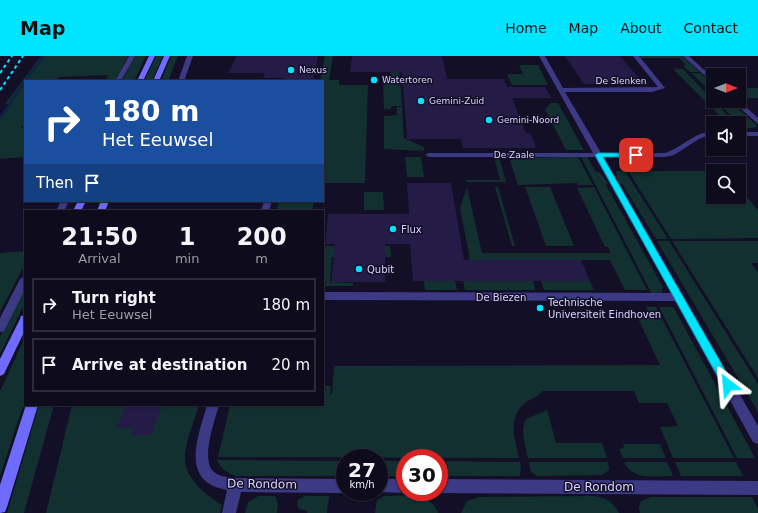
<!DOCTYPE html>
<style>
body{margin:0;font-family:"DejaVu Sans",sans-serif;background:#1c1929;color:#f1f3f6;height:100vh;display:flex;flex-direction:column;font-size:15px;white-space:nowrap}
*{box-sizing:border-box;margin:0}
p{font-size:13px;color:#9b9ba3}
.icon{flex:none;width:22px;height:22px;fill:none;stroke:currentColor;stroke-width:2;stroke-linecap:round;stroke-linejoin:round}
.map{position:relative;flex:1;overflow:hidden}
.drawer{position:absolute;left:24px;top:154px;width:300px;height:196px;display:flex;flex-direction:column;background:#0e0b1c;border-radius:0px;box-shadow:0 1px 3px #0004,0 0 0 1px #2e2b3b}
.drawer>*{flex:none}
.top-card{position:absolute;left:24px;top:24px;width:300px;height:122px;border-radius:0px;box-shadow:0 1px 3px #0004,0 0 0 1px #2e2b3b;background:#1a4fa0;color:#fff;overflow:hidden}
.needle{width:26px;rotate:90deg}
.buttons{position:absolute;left:706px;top:12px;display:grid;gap:8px}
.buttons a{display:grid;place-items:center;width:40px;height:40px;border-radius:0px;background:#0e0b1c;box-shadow:0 1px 3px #0004,0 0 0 1px #2e2b3b;font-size:20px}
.speed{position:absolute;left:336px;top:393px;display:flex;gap:8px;font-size:20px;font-weight:700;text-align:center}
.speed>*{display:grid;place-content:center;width:52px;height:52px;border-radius:50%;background:#0e0b1c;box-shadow:0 1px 3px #0004,0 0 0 1px #2e2b3b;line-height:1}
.speed small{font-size:10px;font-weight:400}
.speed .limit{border:6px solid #d22;background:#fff;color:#111}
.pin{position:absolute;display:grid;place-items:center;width:34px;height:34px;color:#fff;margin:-17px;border-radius:8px;box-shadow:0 2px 6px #0006}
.me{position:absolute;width:44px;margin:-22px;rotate:331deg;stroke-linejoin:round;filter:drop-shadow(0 0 3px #0008)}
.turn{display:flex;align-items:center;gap:14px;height:84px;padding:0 12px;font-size:18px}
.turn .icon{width:52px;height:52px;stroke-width:2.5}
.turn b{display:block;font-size:28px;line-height:34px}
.then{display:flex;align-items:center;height:38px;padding:0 12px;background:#0003;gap:8px;font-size:15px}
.eta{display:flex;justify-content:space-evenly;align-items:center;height:68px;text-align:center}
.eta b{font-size:24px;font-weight:800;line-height:28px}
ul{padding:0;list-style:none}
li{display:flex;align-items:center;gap:12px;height:54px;margin:0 8px 6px;padding:0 4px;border:2px solid #2e2b3b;border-radius:0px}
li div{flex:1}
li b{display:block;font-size:15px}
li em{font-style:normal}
header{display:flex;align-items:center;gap:24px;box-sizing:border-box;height:56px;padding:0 20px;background:#00e5ff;color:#111}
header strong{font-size:19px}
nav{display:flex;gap:22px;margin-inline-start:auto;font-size:14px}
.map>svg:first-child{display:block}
.green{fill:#12302f}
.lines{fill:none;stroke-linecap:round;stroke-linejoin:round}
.stream{stroke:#0c2248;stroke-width:2.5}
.building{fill:#241b47}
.minor{fill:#3d3a85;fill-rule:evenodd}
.secondary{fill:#6f6bff;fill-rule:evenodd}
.rail{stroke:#00e5ff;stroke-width:2;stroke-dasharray:3.5 3;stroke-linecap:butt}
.route{fill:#00e5ff;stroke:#0095a6}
.poi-dot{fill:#00e5ff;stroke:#130f26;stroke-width:1.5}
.labels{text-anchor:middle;stroke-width:3;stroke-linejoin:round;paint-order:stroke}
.far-poi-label{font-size:9px;fill:#d9d4ff;stroke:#130f26;text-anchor:start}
.far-street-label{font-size:9px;fill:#d9d4ff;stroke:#130f26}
.poi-label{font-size:10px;fill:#d9d4ff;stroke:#130f26;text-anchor:start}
.street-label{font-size:10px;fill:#d9d4ff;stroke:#130f26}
.near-street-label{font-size:12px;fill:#d9d4ff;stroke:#130f26}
</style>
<header>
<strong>Map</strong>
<nav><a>Home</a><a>Map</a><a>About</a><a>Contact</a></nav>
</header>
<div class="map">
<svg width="758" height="457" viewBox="0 0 758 457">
<rect width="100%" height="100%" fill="#130f26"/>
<path class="green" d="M41,0H128L115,25H105L108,19L59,21L56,25H25V66L21,72H25V101L0,103V64L11,48H5Z
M135,0H146L134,25H122Z
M156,0H163L152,25H144Z
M171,0H178L168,25H161Z
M325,0H333L329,24H339V29H368L365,127H323V25H320L322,16H324L322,15Z
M398,0L402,50H391V53H384L383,23H391V13Z
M640,0H682L700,16H690L683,10L686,9L679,2H641Z
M519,9H538L548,29H512L507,18H523Z
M674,12L683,13L735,67H727L674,14H676Z
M691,17H700L713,29V38Z
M739,32H758V42H744L739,37Z
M716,45H730L756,69L757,71L745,73Z
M551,47H558L584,94H566L546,55V52Z
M397,51H402L404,82L424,91V95L384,93V60L397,59Z
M405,101H421L424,121H407Z
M494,101H499L506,126H466V124H500Z
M578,101L593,129H578L577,127L518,129L510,105L512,103L516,102Z
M581,101H587L596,116H599L608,127L606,129L663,231L661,237L652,238Z
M616,115H625L668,183H656L623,129L619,127Z
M628,115H720H713V141H739V132L758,154V182L671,183Z
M467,131L482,197H611L608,191H605L577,132L594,131L647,234H625L610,204H470L460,152Z
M495,131H498L515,190H512Z
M525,131H550L574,190H546Z
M364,136H383L384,154H364Z
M279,145H314L312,155H277Z
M657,185H669L758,328V356Z
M672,185H758V207H751L758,216V322Z
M323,190H390L391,201H332L330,226L353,227V230H323Z
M25,195V208L0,256V197Z
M424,225H455L457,234H425Z
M463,225H533L535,234H465Z
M541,225H590L594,234H544Z
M25,231V247L0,298V280Z
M646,251H656L734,402H673L660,371L678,370L667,347H639L634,335H542C539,341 530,343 525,347C507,362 515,383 519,402L218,401L230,349H323V330H331L330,338H332L334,310L660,309L636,258H649Z
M659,251H672L674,252L755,402H737Z
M25,281V344L0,420V335Z
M39,349H54L24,457H7Z
M72,349H199C195,363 185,387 185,401C184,422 206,439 222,449L220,457H46Z
M547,354L556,387H602L607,402H528C525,389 520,375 526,363Z
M623,388H660L666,402H623L619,393L624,392Z
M217,404L345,405V420H236C227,417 221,413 217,404Z
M379,405H405V420H379Z
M439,405L520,406L521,413L520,420H439Z
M529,406H608L609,414L602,419L537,420L531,416Z
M624,406H667L673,420C656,420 633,425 624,406Z
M675,406H736L743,420H681Z
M258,440H273L276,441L278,448L277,457H245L248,446Z
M329,440L327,457H307V455L299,453L297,449L298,444L305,440Z
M384,440C403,440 430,435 438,457H375L377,444Z
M595,440C607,442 614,447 619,457H461L467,445L479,441Z
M651,441H752L758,453V457H640L639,451L641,445Z"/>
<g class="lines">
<path class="stream" d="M25,25L43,1
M0,62L25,25"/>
</g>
<path class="building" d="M237,0H318L313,25H283L284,22H263L265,17H228Z
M352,0H442L447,23H504L507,31H545L551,42H512L526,77H530L536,92H463L461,83H407L402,16H350Z
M565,0H620L644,28H584Z
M407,127H451L464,204H581L590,225H413L410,188H385V226H331L335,188H325L328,158H409Z
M126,349H162L151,379H130L133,371L116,373Z"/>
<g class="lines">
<path class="minor" d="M129,0H135L121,25H115Z
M187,0H193L184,25H178Z
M539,0H545L563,32L658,31L633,0H639L665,32L652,36H565L601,97H665C681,92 691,79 708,76L712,78L699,83L674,99L665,101H603L758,370V388L753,386L675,245L323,244V236L671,237L595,101H429L425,99L429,97H593Z
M683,0H689L713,22V27Z
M732,45H739L758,62V68Z
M739,76H758V80H739Z
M61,145H69L64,155H56Z
M264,145H272L269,155H261Z
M25,220V233L4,275L0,276V262L20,223Z
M207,349H219C215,364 200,404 214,416C220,421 228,421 235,422L345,423V436H347L345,437L241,436L236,457H222L227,434C179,426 198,381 207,349Z
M379,423H405V436H407L405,437L377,436H379Z
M439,423L758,425V439L439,437L437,436H439Z"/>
<path class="secondary" d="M149,0H155L143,25H137Z
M164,0H170L159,25H153Z
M78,145H86L81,155H73Z
M101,145H109L105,155H97Z
M25,259V274L4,318L0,320V303L20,263L21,260Z
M26,349H38L7,451L5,456L0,457V429Z"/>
<path class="rail" d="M0,17L12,0
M0,34L23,0"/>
</g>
<path class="route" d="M598,97H636L640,99L636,101H603L732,326L733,329L732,332L728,333L724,332L595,99Z"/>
<g class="poi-dot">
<circle cx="291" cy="14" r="4"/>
<circle cx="374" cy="24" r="4"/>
<circle cx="421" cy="45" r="4"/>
<circle cx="489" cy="64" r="4"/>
<circle cx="393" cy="173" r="4"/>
<circle cx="359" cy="213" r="4"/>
<circle cx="540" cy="252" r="4"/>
</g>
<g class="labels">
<g class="far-poi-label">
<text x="299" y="17">Nexus</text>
<text x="382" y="27">Watertoren</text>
<text x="429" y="48">Gemini-Zuid</text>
<text x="497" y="67">Gemini-Noord</text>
</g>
<g class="far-street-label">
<text x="621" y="28">De Slenken</text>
<text x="514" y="102">De Zaale</text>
</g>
<g class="poi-label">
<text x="401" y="177">Flux</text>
<text x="367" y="217">Qubit</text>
<text x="548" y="250">Technische<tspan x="548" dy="12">Universiteit Eindhoven</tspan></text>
</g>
<g class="street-label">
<text x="501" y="245">De Biezen</text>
</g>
<g class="near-street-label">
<text transform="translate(262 428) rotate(1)" y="4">De Rondom</text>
<text x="599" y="435">De Rondom</text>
</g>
</g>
</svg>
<div class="buttons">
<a><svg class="needle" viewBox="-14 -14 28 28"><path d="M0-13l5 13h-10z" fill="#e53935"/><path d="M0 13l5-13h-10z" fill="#9b9ba3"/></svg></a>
<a><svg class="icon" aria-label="sound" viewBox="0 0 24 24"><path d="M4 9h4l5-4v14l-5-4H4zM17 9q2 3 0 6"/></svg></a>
<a><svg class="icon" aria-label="search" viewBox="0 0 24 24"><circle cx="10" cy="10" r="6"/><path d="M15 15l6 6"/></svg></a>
</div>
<div class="speed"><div>27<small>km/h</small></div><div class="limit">30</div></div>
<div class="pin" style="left:636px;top:99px;background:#d93025"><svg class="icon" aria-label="arrive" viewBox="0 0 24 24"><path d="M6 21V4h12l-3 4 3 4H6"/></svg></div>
<svg class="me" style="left:728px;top:329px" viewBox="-20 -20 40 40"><path d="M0-17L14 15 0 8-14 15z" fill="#00e5ff" stroke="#fff" stroke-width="4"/></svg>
<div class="top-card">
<div class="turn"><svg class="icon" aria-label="right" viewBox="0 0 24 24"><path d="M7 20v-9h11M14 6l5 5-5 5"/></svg><div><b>180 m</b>Het Eeuwsel</div></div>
<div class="then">Then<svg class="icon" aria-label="arrive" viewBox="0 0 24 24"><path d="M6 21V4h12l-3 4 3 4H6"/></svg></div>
</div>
<section class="drawer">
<div class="eta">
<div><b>21:50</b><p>Arrival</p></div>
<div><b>1</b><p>min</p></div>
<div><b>200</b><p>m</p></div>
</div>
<ul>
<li><svg class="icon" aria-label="right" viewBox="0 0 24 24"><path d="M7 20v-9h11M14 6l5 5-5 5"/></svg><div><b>Turn right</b><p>Het Eeuwsel</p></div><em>180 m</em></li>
<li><svg class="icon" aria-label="arrive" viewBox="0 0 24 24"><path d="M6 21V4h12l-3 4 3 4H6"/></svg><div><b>Arrive at destination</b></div><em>20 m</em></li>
</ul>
</section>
</div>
